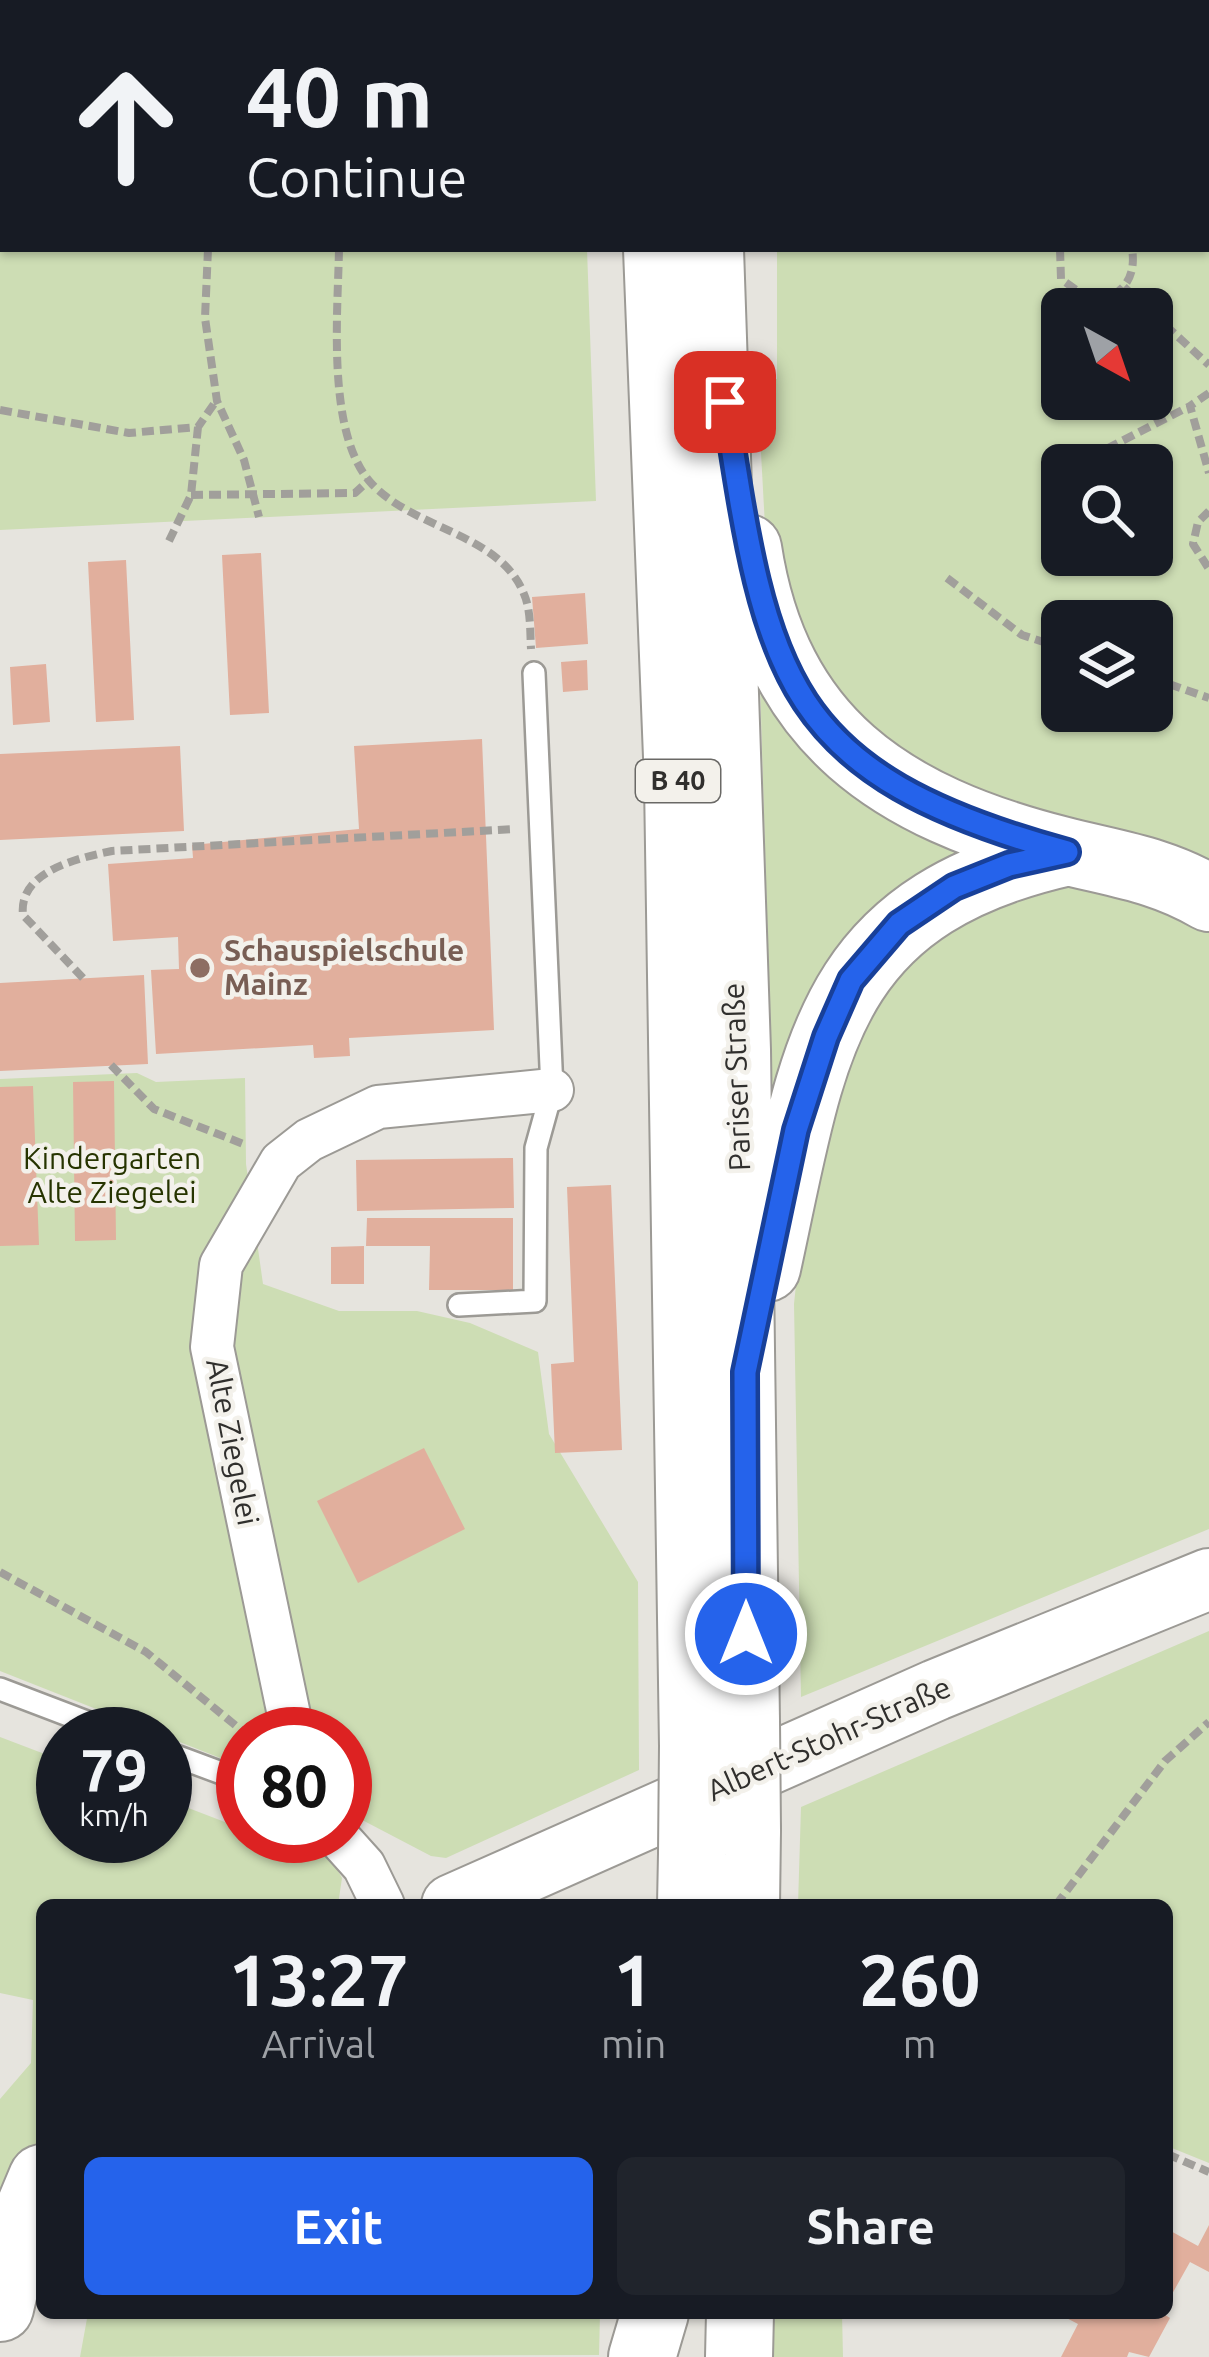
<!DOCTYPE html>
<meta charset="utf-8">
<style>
body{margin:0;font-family:Ubuntu,sans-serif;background:#20242c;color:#f1f3f6;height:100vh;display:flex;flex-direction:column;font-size:45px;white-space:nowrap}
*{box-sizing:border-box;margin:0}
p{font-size:39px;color:#9ea1a6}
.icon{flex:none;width:66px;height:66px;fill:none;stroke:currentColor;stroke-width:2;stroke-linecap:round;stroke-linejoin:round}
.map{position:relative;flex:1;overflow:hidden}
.panel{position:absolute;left:36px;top:1899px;width:1137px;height:420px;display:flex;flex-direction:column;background:#171b24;border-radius:18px;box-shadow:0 3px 9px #0004}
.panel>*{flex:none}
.hud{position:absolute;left:0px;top:0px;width:1209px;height:252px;box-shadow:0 3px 9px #0004;background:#171b24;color:#f1f3f6;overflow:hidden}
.needle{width:78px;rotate:140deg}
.buttons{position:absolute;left:1041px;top:288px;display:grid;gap:24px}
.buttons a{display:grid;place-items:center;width:132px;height:132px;border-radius:18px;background:#171b24;box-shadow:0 3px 9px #0004;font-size:60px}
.speed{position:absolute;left:36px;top:1707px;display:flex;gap:24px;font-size:60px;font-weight:700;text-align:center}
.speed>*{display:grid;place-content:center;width:156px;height:156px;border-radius:50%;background:#171b24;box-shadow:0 3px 9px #0004;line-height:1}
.speed small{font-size:30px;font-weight:400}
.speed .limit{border:18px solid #d22;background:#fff;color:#111}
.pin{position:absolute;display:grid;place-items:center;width:102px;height:102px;color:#fff;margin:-51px;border-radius:24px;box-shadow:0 6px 18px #0006}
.me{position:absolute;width:132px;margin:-66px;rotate:0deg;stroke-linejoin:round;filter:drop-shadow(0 0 9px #0008)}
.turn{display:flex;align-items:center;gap:42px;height:252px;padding:0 48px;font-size:54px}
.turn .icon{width:156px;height:156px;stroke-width:2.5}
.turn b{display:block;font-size:84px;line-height:102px}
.eta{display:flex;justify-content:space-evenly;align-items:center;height:204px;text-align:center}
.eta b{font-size:72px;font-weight:700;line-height:84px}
.action{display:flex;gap:24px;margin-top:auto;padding:24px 48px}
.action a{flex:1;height:138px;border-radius:18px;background:#2563eb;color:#fff;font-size:48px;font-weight:700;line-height:138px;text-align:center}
.action a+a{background:#20242c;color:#f1f3f6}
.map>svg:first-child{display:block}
.green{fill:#cdddb4;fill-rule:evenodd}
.building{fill:#e1af9d}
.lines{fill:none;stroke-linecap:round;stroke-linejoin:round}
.lane-casing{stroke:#9c9a95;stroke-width:26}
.street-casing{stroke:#9c9a95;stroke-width:46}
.secondary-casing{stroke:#9c9a95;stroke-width:64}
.highway-casing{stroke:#9c9a95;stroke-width:70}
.path{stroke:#a19f9b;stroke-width:8;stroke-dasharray:12 6;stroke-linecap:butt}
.lane{stroke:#fff;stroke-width:21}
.street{stroke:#fff;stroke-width:42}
.secondary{stroke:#fff;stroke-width:60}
.highway{stroke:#fff;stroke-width:66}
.highway-bridge-casing{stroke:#9c9a95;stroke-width:70;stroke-linecap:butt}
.highway-bridge{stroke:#fff;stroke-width:66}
.route-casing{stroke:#184099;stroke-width:30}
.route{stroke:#2563eb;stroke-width:21}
.education-dot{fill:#8d6e63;stroke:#f3f1eb;stroke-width:4.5}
.labels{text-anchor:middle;stroke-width:9;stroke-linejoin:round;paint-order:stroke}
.shield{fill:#f3f1eb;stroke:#6a6966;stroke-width:3}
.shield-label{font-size:27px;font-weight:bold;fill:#302f2d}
.education-label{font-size:30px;font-weight:bold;fill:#785e54;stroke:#f3f1eb;text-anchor:start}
.street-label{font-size:30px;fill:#302f2d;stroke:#f3f1eb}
.park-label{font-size:30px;fill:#263400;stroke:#f3f1eb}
</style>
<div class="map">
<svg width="1209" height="2357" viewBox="0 0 1209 2357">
<rect width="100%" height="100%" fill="#e6e4de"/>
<path class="green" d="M0,0H577L3,3V249H587L596,501L0,530Z
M1206,18L1209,19V870L966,800L819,690L765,526L757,380L777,379V249H1206ZM1062,309H1152V399H1062ZM1062,465H1152V555H1062ZM1062,621H1152V711H1062Z
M759,649L982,842L773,1117Z
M1083,875L1209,926V1529L801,1697L794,1304L808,1171L835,1052L906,942Z
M137,1073L156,1082L245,1078L246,1164L263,1284L339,1311H417L470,1323L538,1352L549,1434L638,1582L639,1770L446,1858L431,1856L345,1811V1734H243V1767L0,1671V1079Z
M1209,1631V2163L1167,2146V1905H798L801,1807Z
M0,1737L63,1761V1836H165V1799L243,1829V1836H262L304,1851L323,1844L342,1878L338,1905H42V2141L0,2225V2099L31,2063L33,2000L0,1993Z
M88,2313H600L599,2355L80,2357Z
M770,2313H842L843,2357H768Z"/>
<path class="building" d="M261,553L269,713L230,715L222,555Z
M126,560L134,720L96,722L88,562Z
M585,593L588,644L536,648L532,597Z
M587,660L588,690L563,692L561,662Z
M46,664L50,722L13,725L10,667Z
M482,739L494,1030L349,1038L350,1056L314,1058L313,1045L156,1054L151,970L179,969L178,937L113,941L108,864L193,858L192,845L359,829L354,746Z
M180,746L184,831L0,840V754Z
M144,975L148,1064L0,1071V983Z
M114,1081L116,1240L75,1241L73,1082Z
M33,1086L39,1245L0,1246V1087Z
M513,1158L514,1208L357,1211L356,1160Z
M611,1185L622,1450L555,1453L551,1364L574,1362L567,1187Z
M367,1218H513V1290H429L430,1246H366Z
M364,1246V1284H331V1247Z
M424,1448L465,1529L358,1583L317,1501Z
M1209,2225V2272L1190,2262L1167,2303V2229L1198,2246Z
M1057,2313H1162L1170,2318L1149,2357L1129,2352L1127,2357H1061L1078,2324Z"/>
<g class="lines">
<defs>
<path id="lane" d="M459,1305L535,1301L536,1148L552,1090L534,673
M0,1689L118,1734
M165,1752L243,1781"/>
<path id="street" d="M293,1734L212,1347L221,1265L281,1162L309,1140L378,1107L552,1090
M337,1836L364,1866L383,1905"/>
<path id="secondary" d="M452,1905L936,1690L1209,1579"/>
<path id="highway" d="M647,0V3
M699,0V3
M657,249L678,782L693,1746
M710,249L737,1050L746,1722
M748,548C776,732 892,807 1061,850C1115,864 1160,869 1209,898
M767,1268C814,1054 822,907 1068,852
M691,1905L692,1854
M746,1905L747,1830
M0,2308L16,2240L42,2178
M642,2357L655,2313
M739,2357L740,2313"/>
</defs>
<use href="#lane" class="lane-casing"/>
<use href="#street" class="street-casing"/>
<use href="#secondary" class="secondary-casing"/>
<use href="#highway" class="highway-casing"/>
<path class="path" d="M212,0V3
M332,0V3
M1082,0V3
M177,3L182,0
M0,139L3,137
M208,249L205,318L217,401L244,460L259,517
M339,249C338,312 326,433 371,483C414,530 500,533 524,594C531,610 530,632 531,649
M1060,249L1061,279L1090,300C1121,299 1137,279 1132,249
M1124,287L1148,309
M1152,313L1209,365
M1209,393L1190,406L1209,473
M0,410L129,433L198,427L216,401
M1075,465L1190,406
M191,495L355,493L368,481
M1209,511L1198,522L1193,544L1209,569
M169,541L191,495L198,427
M1053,566L1062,499
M947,578L1022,635L1062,648
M1152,678L1209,698
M83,978L23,915C18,871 79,858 112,851L515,829
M111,1065L154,1109L246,1145
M0,1572L146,1652L246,1734
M1056,1905L1165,1761L1209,1722
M1167,2154L1209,2172"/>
<use href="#lane" class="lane"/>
<use href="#street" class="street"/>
<use href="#secondary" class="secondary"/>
<use href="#highway" class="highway"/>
<defs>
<path id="highway-bridge" d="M746,1722L747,1830
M692,1854L693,1746"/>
</defs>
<use href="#highway-bridge" class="highway-bridge-casing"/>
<use href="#highway-bridge" class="highway-bridge"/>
</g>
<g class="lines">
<defs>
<path id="route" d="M725,402C767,674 779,773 1067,852L1009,865L954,887L899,924L851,980L826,1037L796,1130L745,1372L746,1634"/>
</defs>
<use href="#route" class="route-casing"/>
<use href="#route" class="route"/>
</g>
<circle class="education-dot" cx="200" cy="968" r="12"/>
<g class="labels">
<rect class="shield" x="636" y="760" width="84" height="42" rx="9"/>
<g class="shield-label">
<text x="678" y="790">B 40</text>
</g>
<g class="education-label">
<text x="224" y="961">Schauspielschule<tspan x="224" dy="34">Mainz</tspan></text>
</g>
<g class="street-label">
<text transform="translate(737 1077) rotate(-92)" y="10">Pariser Straße</text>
<text transform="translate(232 1442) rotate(79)" y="10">Alte Ziegelei</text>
<text transform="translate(829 1739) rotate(-24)" y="10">Albert-Stohr-Straße</text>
</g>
<g class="park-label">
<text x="112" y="1169">Kindergarten<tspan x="112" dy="34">Alte Ziegelei</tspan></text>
</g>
</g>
</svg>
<div class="buttons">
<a><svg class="needle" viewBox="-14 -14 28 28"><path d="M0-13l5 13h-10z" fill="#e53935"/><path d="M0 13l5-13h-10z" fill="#9ea1a6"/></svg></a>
<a><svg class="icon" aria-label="search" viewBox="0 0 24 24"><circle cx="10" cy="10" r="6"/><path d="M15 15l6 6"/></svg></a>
<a><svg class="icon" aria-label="layers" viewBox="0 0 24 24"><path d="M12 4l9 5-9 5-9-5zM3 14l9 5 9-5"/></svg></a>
</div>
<div class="speed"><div>79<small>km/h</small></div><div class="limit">80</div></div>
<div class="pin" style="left:725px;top:402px;background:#d93025"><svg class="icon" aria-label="arrive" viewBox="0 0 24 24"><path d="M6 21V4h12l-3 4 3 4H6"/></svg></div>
<svg class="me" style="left:746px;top:1634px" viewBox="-20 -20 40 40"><circle r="17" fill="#2563eb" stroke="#fff" stroke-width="3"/><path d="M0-11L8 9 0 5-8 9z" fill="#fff"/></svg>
<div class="hud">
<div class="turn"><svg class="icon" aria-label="ahead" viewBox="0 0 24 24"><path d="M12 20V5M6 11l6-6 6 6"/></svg><div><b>40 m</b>Continue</div></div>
</div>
<section class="panel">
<div class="eta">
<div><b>13:27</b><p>Arrival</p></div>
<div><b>1</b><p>min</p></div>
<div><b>260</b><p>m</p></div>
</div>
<div class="action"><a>Exit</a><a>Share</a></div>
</section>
</div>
